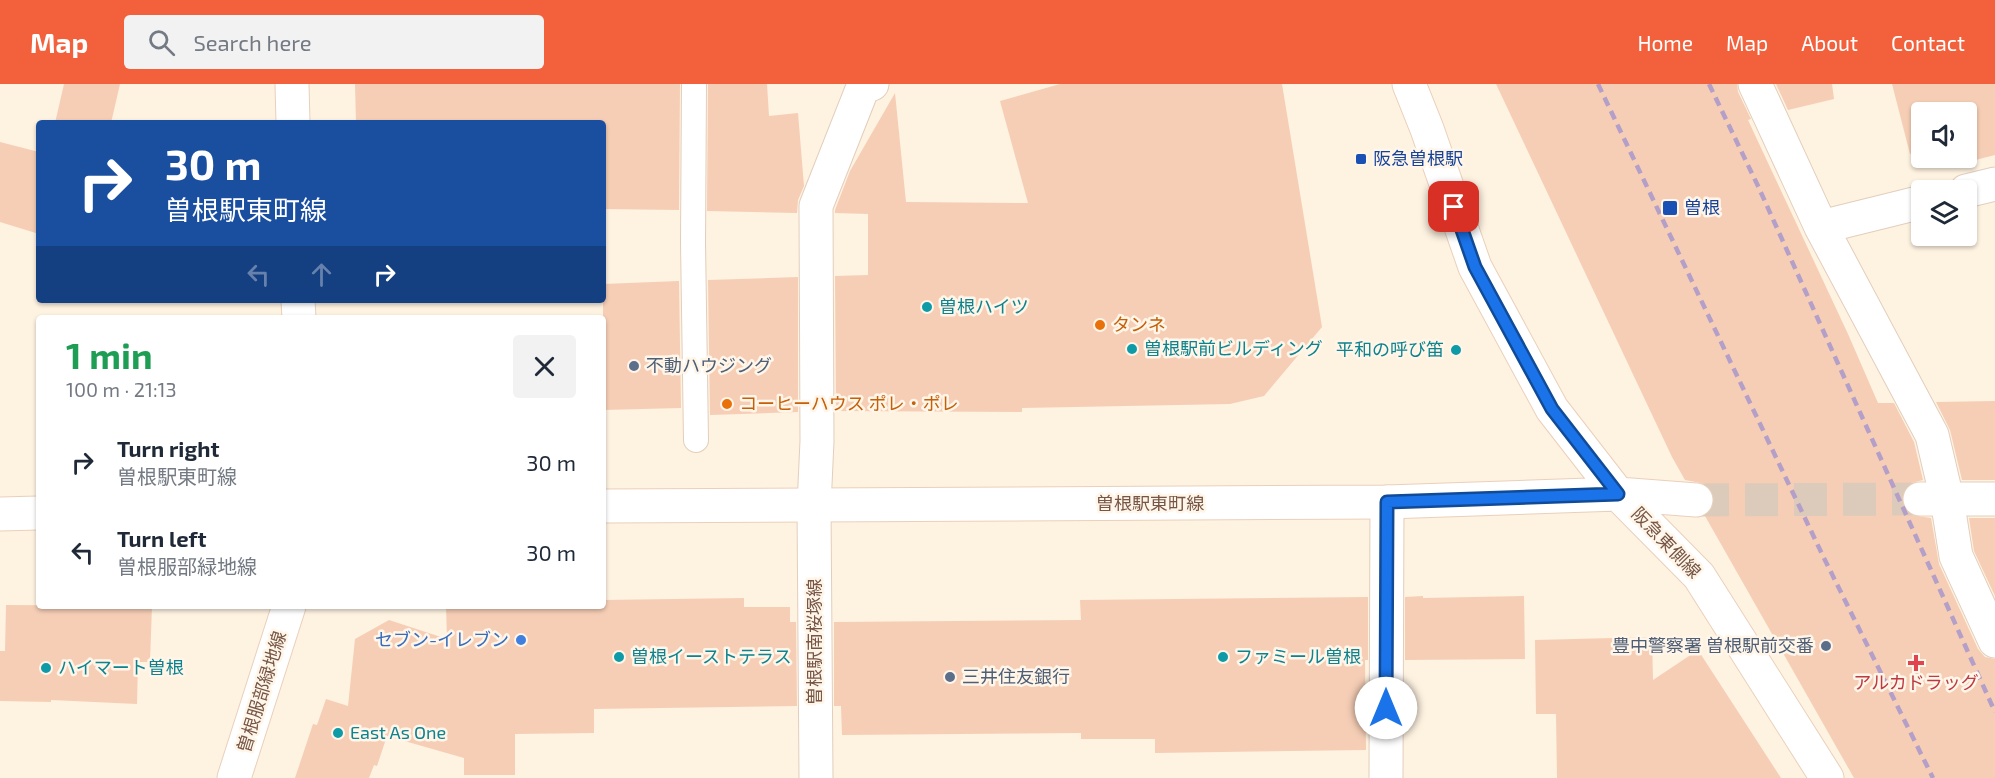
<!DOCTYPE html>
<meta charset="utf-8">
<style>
body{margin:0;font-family:"Exo 2","Noto Sans JP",sans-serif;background:#f2f2f3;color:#1f2937;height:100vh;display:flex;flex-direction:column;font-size:22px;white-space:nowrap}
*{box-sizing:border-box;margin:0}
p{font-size:20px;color:#747a83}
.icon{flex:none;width:33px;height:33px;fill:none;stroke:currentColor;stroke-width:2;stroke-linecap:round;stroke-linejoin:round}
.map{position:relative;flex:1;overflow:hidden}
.panel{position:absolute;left:36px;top:231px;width:570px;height:294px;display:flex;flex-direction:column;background:#fff;border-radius:6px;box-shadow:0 2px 4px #0004}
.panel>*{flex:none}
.hud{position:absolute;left:36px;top:36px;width:570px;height:183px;border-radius:6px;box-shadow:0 2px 4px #0004;background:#1a4fa0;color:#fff;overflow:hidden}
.fabs{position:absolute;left:1911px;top:18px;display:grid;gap:12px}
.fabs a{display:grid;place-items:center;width:66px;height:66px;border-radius:6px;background:#fff;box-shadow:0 2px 4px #0004;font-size:30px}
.pin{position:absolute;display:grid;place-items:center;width:51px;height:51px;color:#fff;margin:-26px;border-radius:12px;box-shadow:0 3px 9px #0006}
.me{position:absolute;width:66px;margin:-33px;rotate:0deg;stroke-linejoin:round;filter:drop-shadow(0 0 4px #0008)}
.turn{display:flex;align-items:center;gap:21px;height:126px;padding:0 30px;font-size:27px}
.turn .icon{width:78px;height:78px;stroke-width:2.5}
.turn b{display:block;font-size:42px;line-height:51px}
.lanes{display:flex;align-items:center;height:57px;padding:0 30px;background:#0003;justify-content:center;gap:30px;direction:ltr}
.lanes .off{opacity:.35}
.round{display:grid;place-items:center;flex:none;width:63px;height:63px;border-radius:6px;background:#f2f2f3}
.overview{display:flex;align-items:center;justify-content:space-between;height:102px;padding:0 30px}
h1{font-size:36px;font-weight:700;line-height:45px;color:#1e9e55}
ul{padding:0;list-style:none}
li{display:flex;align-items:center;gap:18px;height:90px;padding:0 30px}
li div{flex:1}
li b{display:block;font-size:22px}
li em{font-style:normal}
header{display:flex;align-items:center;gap:36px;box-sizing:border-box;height:84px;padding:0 30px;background:#f2613c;color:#fff}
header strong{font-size:28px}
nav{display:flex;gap:33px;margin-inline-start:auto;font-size:21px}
.search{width:420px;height:54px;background:#f2f2f3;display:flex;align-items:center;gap:15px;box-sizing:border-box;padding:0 21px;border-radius:6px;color:#747a83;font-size:22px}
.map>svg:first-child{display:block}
.building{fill:#f6ceb6}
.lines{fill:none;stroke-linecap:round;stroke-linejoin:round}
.secondary-tunnel{stroke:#dccbba;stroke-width:33;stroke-dasharray:33 16;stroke-linecap:butt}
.lane-casing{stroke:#e3cebc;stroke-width:26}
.street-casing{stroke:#e3cebc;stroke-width:35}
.secondary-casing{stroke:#ead0bb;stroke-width:35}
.lane{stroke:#fff;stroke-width:24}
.street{stroke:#fff;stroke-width:33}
.secondary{stroke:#fff;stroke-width:33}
.rail{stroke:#b49fc8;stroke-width:4.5;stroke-dasharray:9 6;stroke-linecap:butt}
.route-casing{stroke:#114b97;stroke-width:15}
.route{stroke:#1a73e8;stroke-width:10}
.transit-dot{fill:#1a4fb4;stroke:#fff6e9;stroke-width:2}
.culture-dot{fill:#0f9aa8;stroke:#fff6e9;stroke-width:2}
.food-dot{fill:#e8710a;stroke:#fff6e9;stroke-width:2}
.service-dot{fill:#5c6f8a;stroke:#fff6e9;stroke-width:2}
.shop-dot{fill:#3f7fe0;stroke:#fff6e9;stroke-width:2}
.health-dot{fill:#e0444e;stroke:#fff6e9;stroke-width:2}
.labels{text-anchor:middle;stroke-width:5;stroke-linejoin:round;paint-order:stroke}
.transit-label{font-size:18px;fill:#164399;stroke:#fff6e9;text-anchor:start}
.culture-label{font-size:18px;fill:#0d838f;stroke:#fff6e9;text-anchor:start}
.food-label{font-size:18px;fill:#c56008;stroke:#fff6e9;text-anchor:start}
.service-label{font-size:18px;fill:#4e5e75;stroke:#fff6e9;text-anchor:start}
.street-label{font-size:18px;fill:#775646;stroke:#fff6e9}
.shop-label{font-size:18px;fill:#366cbe;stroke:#fff6e9;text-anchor:end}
.health-label{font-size:18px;fill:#be3a42;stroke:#fff6e9}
</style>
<header>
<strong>Map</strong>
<div class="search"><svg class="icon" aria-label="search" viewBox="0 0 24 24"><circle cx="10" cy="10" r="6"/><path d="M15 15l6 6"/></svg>Search here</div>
<nav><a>Home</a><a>Map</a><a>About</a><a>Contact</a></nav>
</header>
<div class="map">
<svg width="1995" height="694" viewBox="0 0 1995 694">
<rect width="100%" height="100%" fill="#fef2e1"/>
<path class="building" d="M64,0H120L111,39H55Z
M355,0H680L679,126L603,125V39H356Z
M708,0H767L769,32L798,29L804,102L798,116L797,129L707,127Z
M1060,0H1282L1322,243L1264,312L1230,320L1022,324V328L836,327L835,192L868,191V130L835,129V126L850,87L895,9L906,118L1028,119L1000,17Z
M1496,0H1737L1738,8L1751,35L1748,36L1848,250L1878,319H1894L1914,358L1923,396L1911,399L1904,405L1901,414L1904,424L1911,431L1931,434L1939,480L1978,565L1985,573L1995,575V694H1854L1705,432L1712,426L1715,418L1713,407L1706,400L1685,396L1672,373Z
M1776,0H1832L1834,15L1788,26Z
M1892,0H1995V71L1944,84L1941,74H1966V28H1922V67L1910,70Z
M0,58L39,68V150L0,138Z
M798,193V328L710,331L708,196Z
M679,197L681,324L603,326V200Z
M1995,317V396H1962L1950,346L1936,318Z
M1969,434H1995V512L1974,467Z
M1423,512V514L1524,512L1525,575L1405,576V513Z
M1368,513V576H1365L1366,666L1155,669V655H1081V649L842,651L841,622H834V538L1081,536L1080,516Z
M744,514V523H790V538H796L797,622L594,625V649L515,650V691H464V674L387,652L377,682L374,681L369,694H295L313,640L317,641L326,615L348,622L355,555L389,536L447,555L446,522H603V516Z
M6,521L152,522L150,578H138L137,620L51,616V618L0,617V567H5Z
M1652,553L1653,596L1698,566L1781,694H1557L1556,630H1536L1535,556Z"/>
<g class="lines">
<path class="secondary-tunnel" d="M1696,416L1920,415"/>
<defs>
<path id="lane" d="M694,0L693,158L696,356"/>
<path id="street" d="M1755,0L1821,143L1932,351L1947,415L1956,472L1995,557
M1966,107L1995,100
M1821,143L1922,118
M1947,415H1995
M816,694L814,422L817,357L816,122L863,3L872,0
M1386,694L1387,418"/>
<path id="secondary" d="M292,0L293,39
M1409,0L1427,45L1475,183L1552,325L1618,410L1699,492L1827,694
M298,216L299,234
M1920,415H1947
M603,422L1387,418L1618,410L1696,416
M0,430L39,429
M234,694L289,522"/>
</defs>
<use href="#lane" class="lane-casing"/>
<use href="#street" class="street-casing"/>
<use href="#secondary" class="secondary-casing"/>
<use href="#lane" class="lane"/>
<use href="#street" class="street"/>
<use href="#secondary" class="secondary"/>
<path class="rail" d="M1598,0L1823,472L1933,694
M1709,0L1758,102L1995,628"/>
</g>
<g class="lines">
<defs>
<path id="route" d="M1386,624L1387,418L1618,410L1552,325L1475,183L1454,123"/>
</defs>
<use href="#route" class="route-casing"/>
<use href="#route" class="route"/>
</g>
<g class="transit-dot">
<rect x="1355" y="69" width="12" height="12" rx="3"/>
<rect x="1662" y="116" width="16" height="16" rx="3"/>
</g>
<g class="culture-dot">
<circle cx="927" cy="223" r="6"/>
<circle cx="1132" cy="265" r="6"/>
<circle cx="1456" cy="266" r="6"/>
<circle cx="619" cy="573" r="6"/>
<circle cx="1223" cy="573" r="6"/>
<circle cx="46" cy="584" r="6"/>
<circle cx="338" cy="649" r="6"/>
</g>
<g class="food-dot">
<circle cx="1100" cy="241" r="6"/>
<circle cx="727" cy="320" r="6"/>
</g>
<g class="service-dot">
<circle cx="634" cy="282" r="6"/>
<circle cx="1826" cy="562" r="6"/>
<circle cx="950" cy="593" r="6"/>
</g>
<circle class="shop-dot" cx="521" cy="556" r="6"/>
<path class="health-dot" d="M1913 570h6v6h6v6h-6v6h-6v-6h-6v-6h6z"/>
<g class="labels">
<g class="transit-label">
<text x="1373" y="81">阪急曽根駅</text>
<text x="1684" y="130">曽根</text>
</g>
<g class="culture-label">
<text x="939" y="229">曽根ハイツ</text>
<text x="1144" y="271">曽根駅前ビルディング</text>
<text x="1444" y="272" text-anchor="end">平和の呼び笛</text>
<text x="631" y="579">曽根イーストテラス</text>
<text x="1235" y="579">ファミール曽根</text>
<text x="58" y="590">ハイマート曽根</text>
<text x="350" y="655">East As One</text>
</g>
<g class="food-label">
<text x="1112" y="247">タンネ</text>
<text x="739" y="326">コーヒーハウス ポレ・ポレ</text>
</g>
<g class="service-label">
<text x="646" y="288">不動ハウジング</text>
<text x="1814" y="568" text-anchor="end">豊中警察署 曽根駅前交番</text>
<text x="962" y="599">三井住友銀行</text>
</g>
<g class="street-label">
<text x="1150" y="426">曽根駅東町線</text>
<text transform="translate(1666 459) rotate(46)" y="6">阪急東側線</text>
<text transform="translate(815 558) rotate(-90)" y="6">曽根駅南桜塚線</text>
<text transform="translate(262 608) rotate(-73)" y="6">曽根服部緑地線</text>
</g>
<g class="shop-label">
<text x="509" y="562">セブン-イレブン</text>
</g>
<g class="health-label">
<text x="1916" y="605">アルカドラッグ</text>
</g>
</g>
</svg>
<div class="fabs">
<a><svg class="icon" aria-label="sound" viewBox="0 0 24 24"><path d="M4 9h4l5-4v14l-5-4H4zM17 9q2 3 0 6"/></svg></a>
<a><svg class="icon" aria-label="layers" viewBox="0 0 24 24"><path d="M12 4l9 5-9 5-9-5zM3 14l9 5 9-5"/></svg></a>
</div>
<div class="pin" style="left:1454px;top:123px;background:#d93025"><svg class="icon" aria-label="arrive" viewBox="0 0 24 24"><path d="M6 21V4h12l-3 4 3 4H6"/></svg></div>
<svg class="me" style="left:1386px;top:624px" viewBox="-20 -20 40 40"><circle r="19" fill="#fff"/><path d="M0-13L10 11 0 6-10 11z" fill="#1a73e8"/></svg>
<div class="hud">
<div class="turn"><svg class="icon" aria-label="right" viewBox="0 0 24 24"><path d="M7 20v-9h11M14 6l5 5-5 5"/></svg><div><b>30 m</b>曽根駅東町線</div></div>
<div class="lanes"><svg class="icon off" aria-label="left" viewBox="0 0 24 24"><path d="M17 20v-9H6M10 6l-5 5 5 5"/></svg><svg class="icon off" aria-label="ahead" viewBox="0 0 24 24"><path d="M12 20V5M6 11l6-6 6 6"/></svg><svg class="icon" aria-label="right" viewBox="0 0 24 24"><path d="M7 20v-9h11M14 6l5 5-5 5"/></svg></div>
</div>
<section class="panel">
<div class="overview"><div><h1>1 min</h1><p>100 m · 21:13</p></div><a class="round"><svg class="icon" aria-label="close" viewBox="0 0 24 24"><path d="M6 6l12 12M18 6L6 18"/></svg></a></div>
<ul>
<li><svg class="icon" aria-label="right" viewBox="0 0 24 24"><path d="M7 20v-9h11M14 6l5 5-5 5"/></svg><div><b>Turn right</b><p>曽根駅東町線</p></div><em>30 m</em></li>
<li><svg class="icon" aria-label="left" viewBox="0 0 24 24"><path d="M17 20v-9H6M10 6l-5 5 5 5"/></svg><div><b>Turn left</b><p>曽根服部緑地線</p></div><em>30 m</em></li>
</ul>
</section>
</div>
